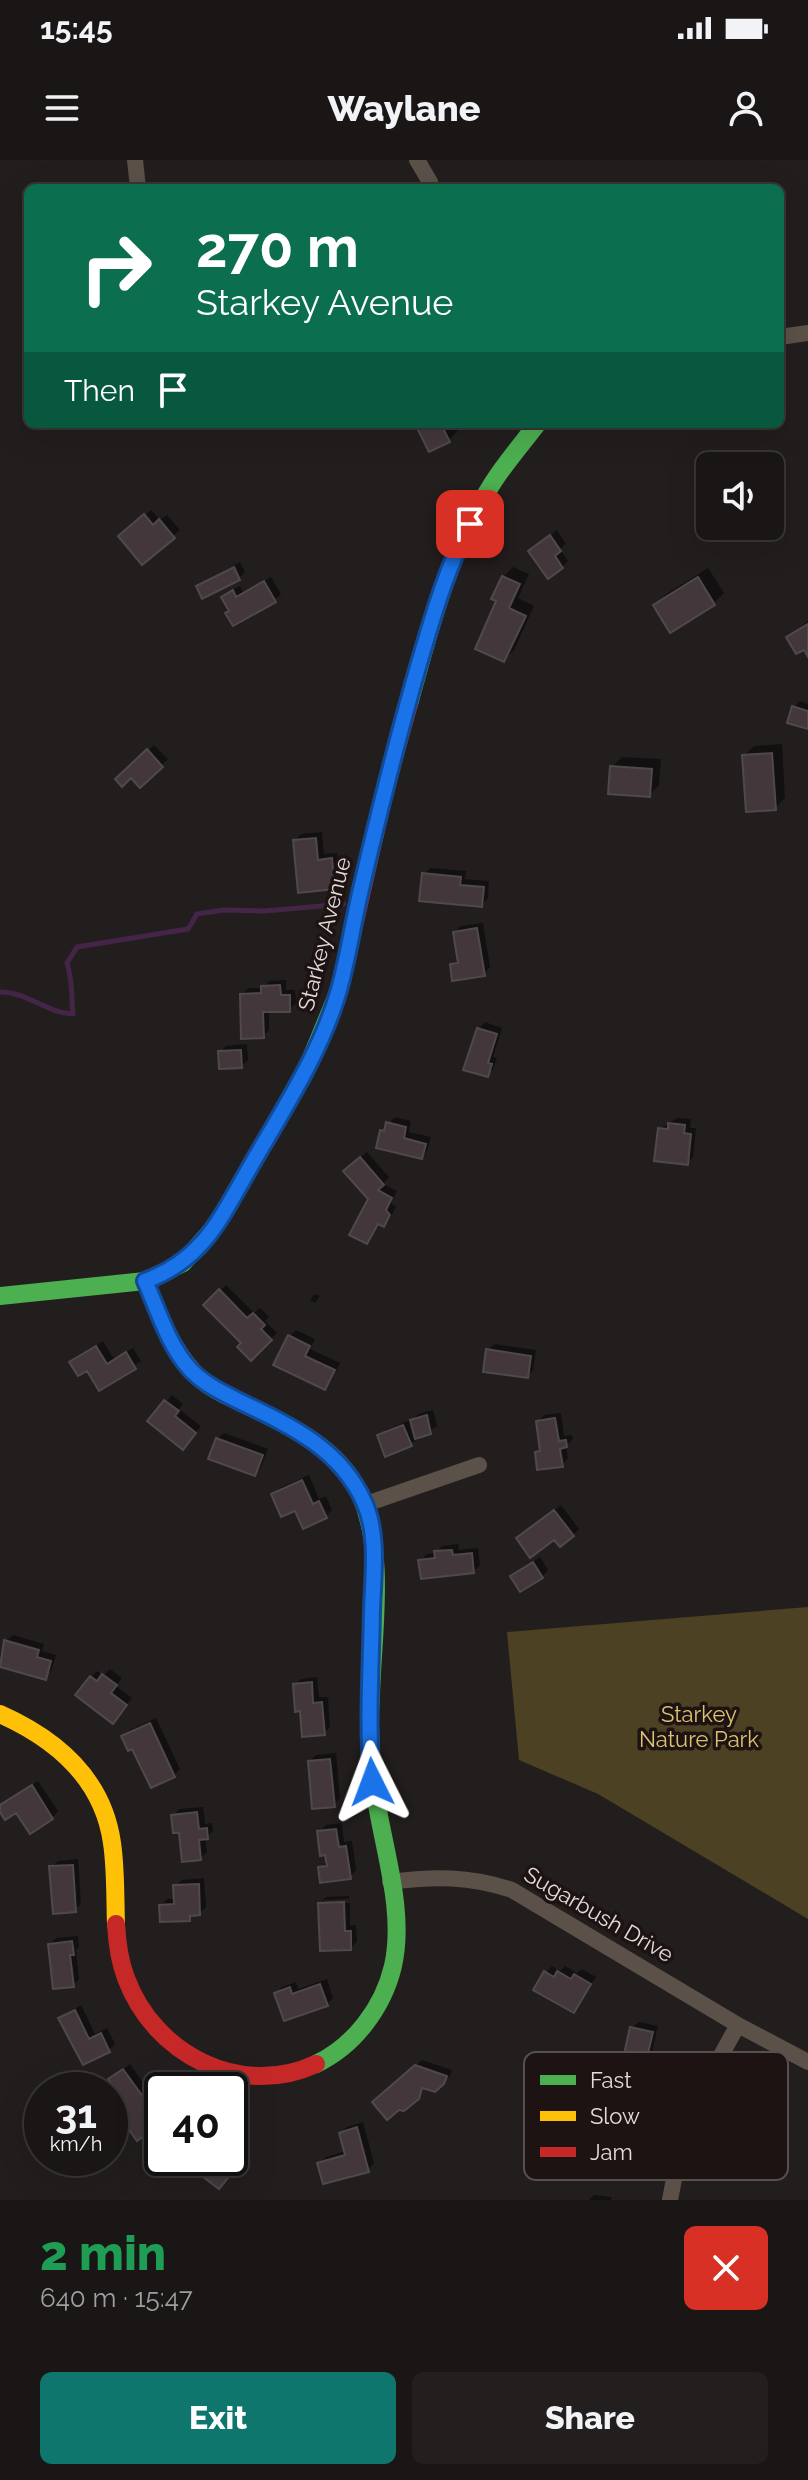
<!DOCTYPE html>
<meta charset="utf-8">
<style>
body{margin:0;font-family:Raleway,sans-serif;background:#231f1f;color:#f1f3f6;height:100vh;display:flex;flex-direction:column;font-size:30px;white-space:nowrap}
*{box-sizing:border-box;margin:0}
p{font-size:26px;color:#9f9fa1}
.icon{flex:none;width:44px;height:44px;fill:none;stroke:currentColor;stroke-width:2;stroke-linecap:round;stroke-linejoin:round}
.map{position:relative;height:2040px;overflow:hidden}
.sheet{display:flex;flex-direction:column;background:#1a1616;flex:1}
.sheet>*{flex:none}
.guide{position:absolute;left:24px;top:24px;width:760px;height:244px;border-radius:12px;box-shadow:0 8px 32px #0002,0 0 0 2px #383535;background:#0b6e4f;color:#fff;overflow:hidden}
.buttons{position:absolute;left:696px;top:292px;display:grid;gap:16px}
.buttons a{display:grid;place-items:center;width:88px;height:88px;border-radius:12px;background:#1a1616;box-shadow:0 8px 32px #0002,0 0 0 2px #383535;font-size:40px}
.speed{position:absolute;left:24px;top:1912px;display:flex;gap:16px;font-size:40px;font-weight:700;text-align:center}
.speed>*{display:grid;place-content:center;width:104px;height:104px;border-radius:50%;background:#1a1616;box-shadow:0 8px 32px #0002,0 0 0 2px #383535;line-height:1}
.speed small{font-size:20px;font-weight:400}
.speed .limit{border:4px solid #111;border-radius:12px;background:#fff;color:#111}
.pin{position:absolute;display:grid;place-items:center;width:68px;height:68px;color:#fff;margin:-34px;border-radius:16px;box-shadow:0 4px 12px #0006}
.me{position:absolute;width:88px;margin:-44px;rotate:357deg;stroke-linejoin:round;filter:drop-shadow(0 0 6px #0008)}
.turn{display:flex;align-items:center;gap:28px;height:168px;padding:0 40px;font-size:36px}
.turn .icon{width:104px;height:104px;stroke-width:2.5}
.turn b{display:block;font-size:56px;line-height:68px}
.then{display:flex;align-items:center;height:76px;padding:0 40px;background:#0003;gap:16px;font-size:30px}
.round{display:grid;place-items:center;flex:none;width:84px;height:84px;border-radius:12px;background:#231f1f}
.head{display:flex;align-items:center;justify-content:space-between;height:136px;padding:0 40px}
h1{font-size:48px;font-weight:800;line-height:60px;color:#1e9e55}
.cta{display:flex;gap:16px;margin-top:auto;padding:16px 40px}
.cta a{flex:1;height:92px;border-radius:12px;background:#0f766e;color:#fff;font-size:32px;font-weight:800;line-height:92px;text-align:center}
.cta a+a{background:#231f1f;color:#f1f3f6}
.status{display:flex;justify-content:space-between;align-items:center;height:56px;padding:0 40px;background:#1a1616;direction:ltr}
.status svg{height:22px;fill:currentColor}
header{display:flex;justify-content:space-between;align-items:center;height:104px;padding:0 40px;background:#1a1616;font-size:36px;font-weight:800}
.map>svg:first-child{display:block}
.green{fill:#4c4123}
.shadow{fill:#0007}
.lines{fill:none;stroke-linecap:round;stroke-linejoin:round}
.stream{stroke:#442547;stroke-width:5}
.building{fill:#43373b;stroke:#4e4a4b;stroke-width:2}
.street{stroke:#5c5148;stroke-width:16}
.fast{stroke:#4caf50;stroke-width:18}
.slow{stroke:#ffc107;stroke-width:18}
.jam{stroke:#c62828;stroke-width:18}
.route-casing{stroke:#114b97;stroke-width:20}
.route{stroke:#1a73e8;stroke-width:14}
.labels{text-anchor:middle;stroke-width:7;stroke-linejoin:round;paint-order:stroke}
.street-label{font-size:22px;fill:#e3dcdb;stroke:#1c1312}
.park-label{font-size:22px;fill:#dec170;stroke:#1c1312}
.key{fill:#1c1312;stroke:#584f4e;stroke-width:2}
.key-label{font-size:22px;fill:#e3dcdb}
</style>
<div class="status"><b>15:45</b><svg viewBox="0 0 49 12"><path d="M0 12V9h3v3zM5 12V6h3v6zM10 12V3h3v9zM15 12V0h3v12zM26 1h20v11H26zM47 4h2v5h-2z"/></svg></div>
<header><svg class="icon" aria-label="menu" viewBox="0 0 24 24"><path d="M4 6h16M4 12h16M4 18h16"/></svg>Waylane<svg class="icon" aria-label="person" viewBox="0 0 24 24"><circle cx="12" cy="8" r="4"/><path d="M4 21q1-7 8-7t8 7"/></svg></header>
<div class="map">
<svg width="808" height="2040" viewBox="0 0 808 2040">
<rect width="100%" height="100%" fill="#231e1e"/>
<path class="green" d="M808,1447V1759L598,1634L519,1600L507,1472Z"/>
<path class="shadow" d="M418,264H456L458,270L449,280Z
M151,350L160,360L167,355L180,370L142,402L127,370Z
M557,370L566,384L560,389L568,401L562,407L530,391Z
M240,402L245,412L239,418L198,427L205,421Z
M513,407L529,414L518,438L534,446L514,490L504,500L499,440L503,417Z
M708,408L724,433L714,443L671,470L655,445L665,435Z
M271,417L281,434L274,440L231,450L224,437L230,431L240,426L243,432Z
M808,461V493L788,477Z
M800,541L808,544V567L794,547Z
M782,584L785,638L775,648L744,596L754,586Z
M154,585L168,599L140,625L131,616L118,619Z
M622,597L661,599L659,625L649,635L612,607Z
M322,672L324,694L337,693L340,721L334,727L295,681L301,674Z
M430,708L466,711L465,719L489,721L488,738L482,745L424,714Z
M483,763L490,807L484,814L452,805L459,798L455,772L461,766Z
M286,820V830H295L296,843L289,850H269V870L263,876L242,835L248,828H263L269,821Z
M485,862L502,868L493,897L497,898L493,909L487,915L478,869Z
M247,884L248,900L241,906L220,892L226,886Z
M395,957L411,961L409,972L431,977L427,991L421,997L382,971Z
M677,958L691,959L690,968H696L693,997L687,1003L660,969Z
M367,992L389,1017L383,1024L397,1031L391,1043L396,1047L390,1058L383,1065L380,1063L367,1082L370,1038L352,1005Z
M226,1125L254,1153L260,1148L269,1157L265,1161L277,1173L251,1198L244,1183L206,1145Z
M315,1134L320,1136L315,1143L310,1140Z
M296,1170L315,1179L310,1189L340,1203L331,1221L325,1228L290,1176Z
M103,1181L114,1199L133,1188L141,1201L100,1228L87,1208L72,1203Z
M494,1184L536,1190L533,1210L527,1216L488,1190Z
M172,1235L183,1244L179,1249L201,1266L189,1281L150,1261Z
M433,1250L437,1266L410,1284L380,1276L386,1270L410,1260V1262L418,1254Z
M561,1253L564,1276L572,1275L573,1279L566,1286L568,1298L562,1305L537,1293L541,1288L538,1262L544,1255Z
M224,1273L268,1289L261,1307L255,1314L217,1279Z
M309,1315L319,1339L326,1336L332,1350L325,1357L296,1348L274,1335L280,1328Z
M561,1345L579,1369L573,1375L555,1377L524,1372Z
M458,1384L459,1390L478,1388L480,1405L474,1411L421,1401L427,1394L436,1393L442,1386Z
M540,1397L548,1410L542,1417L513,1416Z
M13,1475L44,1484L42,1491L56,1495L51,1511L45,1517L0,1505L6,1481Z
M110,1509L122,1518L116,1526L132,1538L119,1555L91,1517L97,1511L103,1516Z
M317,1517L319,1537H328L330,1567L324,1573L302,1549L295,1525L301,1519Z
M156,1558L180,1609L174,1615L123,1577L130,1570Z
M336,1593L340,1638L334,1645L310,1601L316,1595Z
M38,1621L58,1651L52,1658L0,1648L6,1641Z
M203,1647L205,1664L212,1663L213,1671L205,1678L207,1692L200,1698L173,1656L179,1649Z
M342,1663L344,1682L352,1681L356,1710L350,1717L320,1708L327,1701L319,1672L326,1665Z
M78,1699L81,1744L75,1750L51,1707L58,1701Z
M204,1718L206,1747L200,1753L195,1754L189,1759L161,1746L167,1739H176L175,1726L182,1720Z
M349,1736V1739L324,1740V1744L350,1743V1766L356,1765L357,1782L350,1788L320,1743L326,1737Z
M78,1776L79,1787L76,1790L79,1819L73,1825L50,1785L56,1778Z
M552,1806L560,1811L565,1806L577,1813L582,1809L596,1817L574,1851L546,1813Z
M327,1819L333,1838L327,1844L276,1833L282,1827L296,1822L298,1829Z
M81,1845L95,1874L107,1868L115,1884L109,1890L84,1902L61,1858Z
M639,1862L658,1866L645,1923L638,1929L632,1868Z
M422,1900L452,1910L450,1916L434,1930L425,1927L417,1937L381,1936Z
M130,1904L162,1949V1961L138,1978L117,1913Z
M363,1962L374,2003L368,2010L320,2003L326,1997L346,1991L341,1973L347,1967Z
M230,1993L240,2001L225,2020L199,1998H230Z
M594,2035L612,2037L611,2040H589Z"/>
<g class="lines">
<path class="stream" d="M0,832C28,832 46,853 73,854C71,836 73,821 67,803L77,787L188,769L197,754L224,750L265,751L344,744"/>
</g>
<path class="building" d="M415,264H448L443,268L450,282L429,292Z
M144,354L153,365L159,359L175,378L142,405L118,376Z
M550,375L561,391L555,396L563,408L548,419L528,391Z
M234,407L240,420L202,439L196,426Z
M502,416L520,424L509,448L526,456L504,502L475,489L496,441L491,439Z
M698,417L715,445L670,473L653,445Z
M264,421L276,442L233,466L225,453L229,451L221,437L233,430L236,437Z
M808,464V497L804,490L796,494L786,477Z
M792,546L808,551V569L787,563Z
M147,589L163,607L140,628L131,618L122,627L115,619Z
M772,593L776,650L746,652L742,595Z
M610,606L652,609L650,637L608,634Z
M316,678L318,700L332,698L335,729L298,733L293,680Z
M422,713L461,717L460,725L484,727L482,747L419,741Z
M477,768L485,816L452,821L450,804L458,803L453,772Z
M280,825L281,835H290V852H263L264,878L241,879L240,834L261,833V826Z
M477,868L497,874L488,903L492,904L488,917L463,910Z
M241,890L242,908L219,909L218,891Z
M386,962L406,967L404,978L426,984L422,999L376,988L380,970L384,971Z
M668,963L685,965L684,973L691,974L688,1005L654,1001L658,968L668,969Z
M360,997L384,1025L378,1030L392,1038L386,1050L390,1055L384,1067L378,1064L367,1084L349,1075L368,1039L343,1011Z
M219,1129L247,1158L253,1153L265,1165L261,1169L272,1180L251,1201L237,1187L241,1183L203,1145Z
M288,1175L310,1186L305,1196L335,1210L325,1230L273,1205Z
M96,1186L107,1204L126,1192L136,1209L99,1231L87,1211L78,1216L69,1202Z
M486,1189L531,1196L528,1218L483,1212Z
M164,1240L179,1251L175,1256L196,1273L183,1290L147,1261Z
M427,1255L431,1274L415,1279L410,1260Z
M555,1258L559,1281L566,1280L567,1287L560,1289L563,1307L537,1310L535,1292L540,1291L536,1261Z
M403,1265L412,1286L385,1297L377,1275Z
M216,1278L263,1295L255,1316L208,1299Z
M302,1320L313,1344L319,1341L327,1358L303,1369L295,1351L281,1357L271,1334Z
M554,1350L574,1376L560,1387L554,1380L530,1398L516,1378Z
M452,1390L453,1395L472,1393L474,1413L421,1419L418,1400L435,1398L434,1391Z
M533,1402L543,1418L520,1432L510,1416Z
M4,1480L39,1490L37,1497L51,1501L46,1520L0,1507Z
M102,1514L117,1525L111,1533L127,1545L113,1564L75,1535L90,1516L97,1521Z
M312,1522L313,1543L322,1542L325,1575L302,1577L300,1551L295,1552L293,1524Z
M150,1563L175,1617L151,1628L132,1589L128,1591L121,1576Z
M330,1599L335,1647L312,1649L308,1601Z
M32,1625L53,1659L30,1674L16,1653L5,1660L0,1652V1645Z
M197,1652L199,1669L207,1668L208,1679L199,1680L201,1700L182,1702L179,1673H173L171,1655Z
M336,1669L339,1687L346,1686L351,1719L320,1723L318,1707L327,1706L325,1695L320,1696L317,1671Z
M73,1705L76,1752L53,1754L49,1706Z
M199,1724L200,1755L190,1756V1761L160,1762L159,1745L174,1744L173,1725Z
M344,1742L345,1771H351V1790L320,1791L318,1743Z
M72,1781L74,1795H70L74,1827L53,1829L48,1784Z
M544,1811L554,1817L557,1811L571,1819L574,1814L591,1824L574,1853L533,1830Z
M320,1824L328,1846L284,1861L274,1833L290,1827L292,1834Z
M75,1850L89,1879L101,1873L110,1892L83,1905L58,1858Z
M630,1867L653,1872L639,1932L617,1926Z
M415,1905L447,1916L444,1924L435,1932L422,1928L419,1939L404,1951L399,1950L387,1960L372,1942Z
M123,1909L162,1963L137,1981L112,1946L122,1939L108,1919Z
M357,1967L369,2012L323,2024L317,2003L345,1995L339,1973Z
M196,1998H223L236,2008L219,2029L190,2007Z"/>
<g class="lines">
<path class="street" d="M135,0L138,28
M417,0L430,22L431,28
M780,177L808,173
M366,1344L479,1305
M390,1722C433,1716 470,1716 512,1730L738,1865L808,1902
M670,2040C682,1968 702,1928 738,1865"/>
<path class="fast" d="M409,544C430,468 449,391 492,324C505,303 522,284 537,264
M0,1136L145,1121L183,1103L217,1064L305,913L339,830L353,770
M316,1904C354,1886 383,1848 393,1806C406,1748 381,1683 374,1625C370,1595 369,1564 371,1534C373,1470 386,1394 360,1334"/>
<path class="slow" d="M145,1121C160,1156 173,1196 203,1221C216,1232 232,1238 246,1245C289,1265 339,1288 360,1334
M0,1554C56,1579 103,1619 112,1683C116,1710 115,1737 116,1764"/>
<path class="jam" d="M353,770L386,626L409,544
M116,1764C117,1782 119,1800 126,1818C154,1894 240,1939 316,1904"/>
</g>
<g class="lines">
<defs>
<path id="route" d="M372,1622C367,1565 371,1507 372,1451C373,1417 379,1374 364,1342C341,1290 293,1267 245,1244C225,1234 204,1225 189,1208C168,1184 158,1150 145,1121C203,1100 220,1059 249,1009C282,951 320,895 339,830C348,797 353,763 361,729C379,652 398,576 420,500C434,453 447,407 470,364"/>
</defs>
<use href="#route" class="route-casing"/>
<use href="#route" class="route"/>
</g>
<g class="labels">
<g class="street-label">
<text transform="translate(324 774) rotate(-76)" y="8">Starkey Avenue</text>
<text transform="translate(599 1754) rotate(30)" y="8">Sugarbush Drive</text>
</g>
<g class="park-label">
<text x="699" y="1562">Starkey<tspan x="699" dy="25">Nature Park</tspan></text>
</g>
</g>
<rect x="524" y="1892" width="264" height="128" rx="12" class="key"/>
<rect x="540" y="1915" width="36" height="10" fill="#4caf50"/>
<rect x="540" y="1951" width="36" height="10" fill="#ffc107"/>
<rect x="540" y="1987" width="36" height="10" fill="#c62828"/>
<g class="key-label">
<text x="590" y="1928">Fast</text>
<text x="590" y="1964">Slow</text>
<text x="590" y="2000">Jam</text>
</g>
</svg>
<div class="buttons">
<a><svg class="icon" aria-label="sound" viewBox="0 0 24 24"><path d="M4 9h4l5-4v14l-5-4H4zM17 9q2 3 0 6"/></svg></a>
</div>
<div class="speed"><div>31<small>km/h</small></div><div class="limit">40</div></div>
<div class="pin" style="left:470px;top:364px;background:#d93025"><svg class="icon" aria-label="arrive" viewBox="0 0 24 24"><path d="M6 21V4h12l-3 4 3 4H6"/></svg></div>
<svg class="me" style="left:372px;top:1622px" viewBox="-20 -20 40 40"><path d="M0-17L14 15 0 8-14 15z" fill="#1a73e8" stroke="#fff" stroke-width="4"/></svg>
<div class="guide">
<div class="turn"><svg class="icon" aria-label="right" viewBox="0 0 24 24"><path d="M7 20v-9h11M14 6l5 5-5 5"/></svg><div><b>270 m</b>Starkey Avenue</div></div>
<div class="then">Then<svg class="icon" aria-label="arrive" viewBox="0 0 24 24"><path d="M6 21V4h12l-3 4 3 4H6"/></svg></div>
</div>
</div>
<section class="sheet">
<div class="head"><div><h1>2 min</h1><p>640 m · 15:47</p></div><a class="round" style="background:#d93025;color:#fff"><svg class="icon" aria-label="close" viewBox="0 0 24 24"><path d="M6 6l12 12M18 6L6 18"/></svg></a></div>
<div class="cta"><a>Exit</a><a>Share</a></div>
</section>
